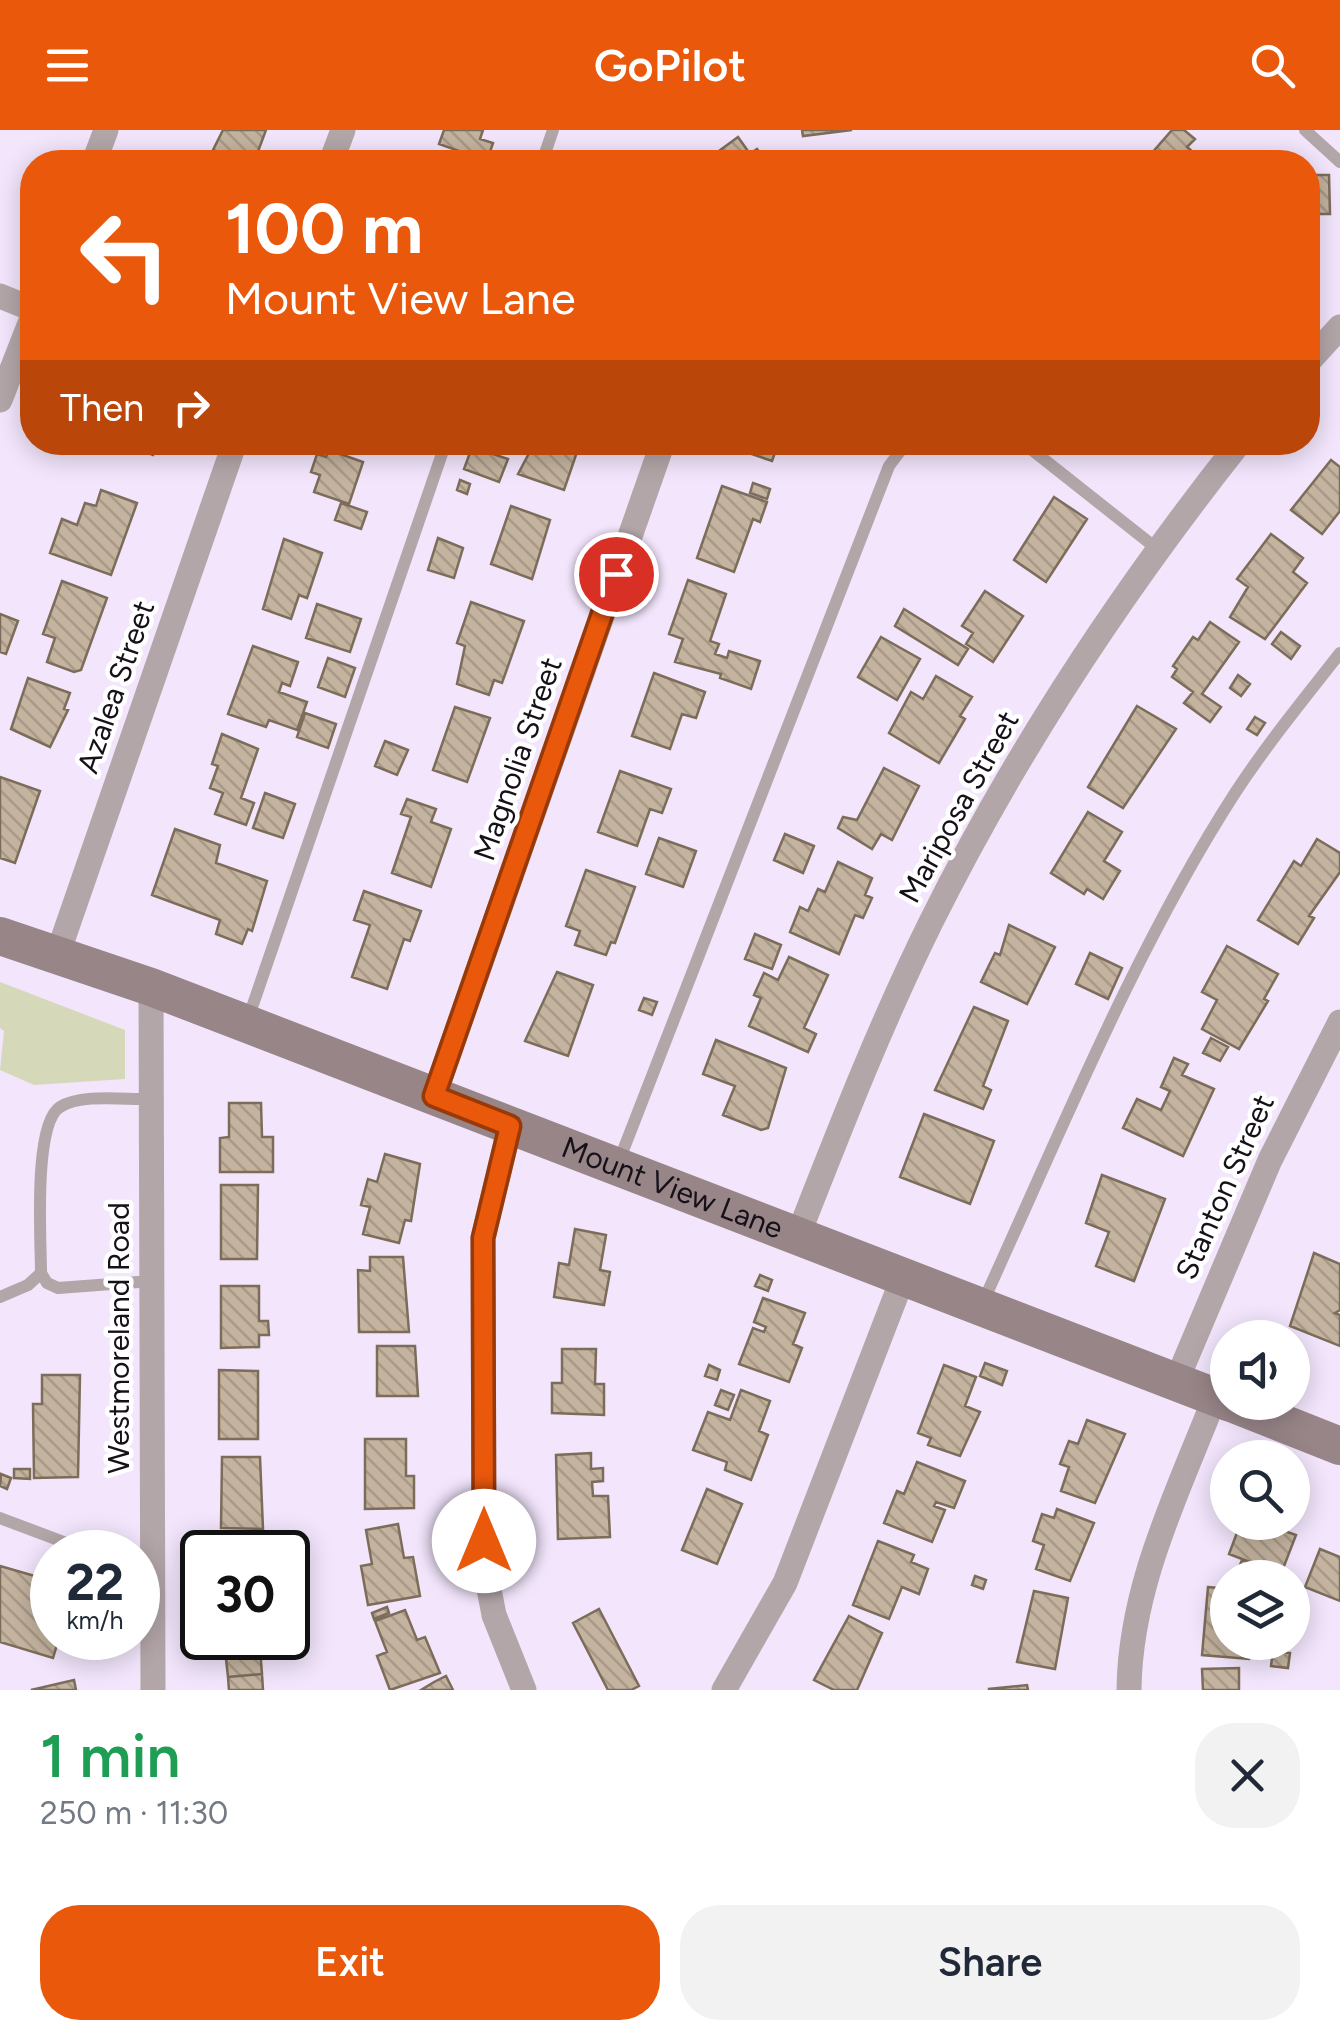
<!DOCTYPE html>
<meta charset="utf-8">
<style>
body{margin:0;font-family:Figtree,sans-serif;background:#f2f2f3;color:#1f2937;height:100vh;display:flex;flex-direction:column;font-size:38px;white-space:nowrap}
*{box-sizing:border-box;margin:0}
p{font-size:32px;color:#747a83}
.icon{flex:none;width:55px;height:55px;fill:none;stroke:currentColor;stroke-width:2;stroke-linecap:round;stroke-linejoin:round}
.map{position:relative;height:1560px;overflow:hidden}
.details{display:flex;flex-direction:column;background:#fff;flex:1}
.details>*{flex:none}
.hud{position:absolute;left:20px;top:20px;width:1300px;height:305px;border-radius:40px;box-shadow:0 5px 25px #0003;background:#ea580c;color:#fff;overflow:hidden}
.buttons{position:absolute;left:1210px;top:1190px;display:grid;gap:20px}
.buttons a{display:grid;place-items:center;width:100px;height:100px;border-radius:50%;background:#fff;box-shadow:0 5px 25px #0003;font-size:50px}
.speed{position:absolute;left:30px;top:1400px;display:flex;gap:20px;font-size:50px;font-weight:700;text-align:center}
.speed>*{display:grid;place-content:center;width:130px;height:130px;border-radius:50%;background:#fff;box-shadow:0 5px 25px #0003;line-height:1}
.speed small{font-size:25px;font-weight:400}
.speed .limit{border:5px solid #111;border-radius:15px;background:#fff;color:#111}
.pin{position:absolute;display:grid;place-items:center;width:85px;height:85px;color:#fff;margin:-42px;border:5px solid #fff;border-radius:50%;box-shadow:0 2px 10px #0007}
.me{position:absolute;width:110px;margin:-55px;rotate:0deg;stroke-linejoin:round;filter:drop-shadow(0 0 8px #0008)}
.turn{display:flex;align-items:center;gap:35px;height:210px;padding:0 40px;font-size:45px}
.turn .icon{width:130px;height:130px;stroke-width:2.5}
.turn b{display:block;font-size:70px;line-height:85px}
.then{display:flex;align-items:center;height:95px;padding:0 40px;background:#0003;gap:20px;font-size:38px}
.round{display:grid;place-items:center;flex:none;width:105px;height:105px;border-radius:40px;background:#f2f2f3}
.headline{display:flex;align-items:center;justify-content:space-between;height:170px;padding:0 40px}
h1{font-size:60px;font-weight:600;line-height:75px;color:#1e9e55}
.action{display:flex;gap:20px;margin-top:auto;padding:20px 40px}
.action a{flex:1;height:115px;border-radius:40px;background:#ea580c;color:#fff;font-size:40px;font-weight:600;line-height:115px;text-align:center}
.action a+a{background:#f2f2f3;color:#1f2937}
header{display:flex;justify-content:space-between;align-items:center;height:130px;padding:0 40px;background:#ea580c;color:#fff;font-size:45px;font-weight:600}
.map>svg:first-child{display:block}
.grass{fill:#d6d8ba}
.building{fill:url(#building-back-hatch);stroke:#7c6c5a;stroke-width:2.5}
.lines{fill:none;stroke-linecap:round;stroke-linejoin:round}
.lane{stroke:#b3a6a8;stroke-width:12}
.street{stroke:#b3a6a8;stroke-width:25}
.secondary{stroke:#988588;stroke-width:38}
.route-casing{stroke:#983908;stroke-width:25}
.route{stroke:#ea580c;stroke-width:18}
.labels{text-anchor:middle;stroke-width:9;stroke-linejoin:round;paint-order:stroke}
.street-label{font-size:30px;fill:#161119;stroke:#fff}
</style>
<header><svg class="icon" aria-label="menu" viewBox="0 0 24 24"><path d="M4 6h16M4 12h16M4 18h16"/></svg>GoPilot<svg class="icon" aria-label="search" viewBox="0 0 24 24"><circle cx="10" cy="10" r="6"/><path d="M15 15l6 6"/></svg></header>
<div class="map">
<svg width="1340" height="1560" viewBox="0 0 1340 1560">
<defs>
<pattern id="building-back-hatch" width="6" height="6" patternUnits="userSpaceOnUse" patternTransform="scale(2.5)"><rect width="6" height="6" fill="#c4b39f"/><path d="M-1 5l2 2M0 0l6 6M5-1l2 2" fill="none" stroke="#a89988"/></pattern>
</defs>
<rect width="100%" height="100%" fill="#f2e5fc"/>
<path class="grass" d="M0,852L125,900V949L34,955L0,940L4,901L0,898Z"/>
<path class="building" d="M223,0H266L254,32H207Z
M444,0H483L480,9L493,13L487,31L439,14Z
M802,0H852L803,6Z
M1172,0H1184L1195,9L1187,17L1205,32H1144Z
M738,7L750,24L757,19L767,32H704Z
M419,23L446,32H416Z
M1308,45H1329L1330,84H1308Z
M118,312H158L153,325Z
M535,312H575L578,319L564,360L518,344Z
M736,312H779L772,331L734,318Z
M472,317L508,329L499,352L464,339Z
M329,320L363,332L349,374L314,362L320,345L311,342L317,324L326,327Z
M1331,330L1340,337V381L1322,404L1291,380Z
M460,350L470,354L467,364L457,360Z
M753,353L770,359L767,369L750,363Z
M722,356L767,372L760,392L753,389L734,442L697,428Z
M101,360L137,373L111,445L50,423L62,389L77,395L85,373L96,376Z
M1054,367L1087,389L1046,452L1014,430Z
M341,373L367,382L361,399L335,390Z
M511,376L550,390L532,449L491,434Z
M1271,404L1303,428L1293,442L1307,453L1265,509L1230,487L1248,457L1237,449Z
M438,408L463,418L454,448L428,440Z
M284,409L322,423L307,468L299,465L291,489L263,479Z
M688,450L726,464L710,511L719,514L715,524L727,528L729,521L760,531L751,559L720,548L721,544L675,532L683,509L669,504Z
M62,451L107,468L81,540L74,542L47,532L55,508L43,504Z
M985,461L1023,486L993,532L966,514L973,503L962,496Z
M471,472L524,491L502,553L494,550L489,565L457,554L465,516L457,513Z
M317,474L361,489L350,522L306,508Z
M904,479L968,519L958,535L895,496Z
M0,484L18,491L6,524L0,522Z
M1210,492L1239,512L1202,564L1221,577L1210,592L1184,573L1193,562L1172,547L1177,539L1173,536L1193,507L1198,510Z
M1281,502L1300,516L1291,529L1272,514Z
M881,507L920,529L897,570L858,547Z
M253,516L298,532L290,556L282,553L279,562L307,572L297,600L269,590L266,597L228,584Z
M328,528L355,538L345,567L318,557Z
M654,543L705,562L696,588L682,584L670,619L632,606Z
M1238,545L1250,554L1241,566L1230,558Z
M936,546L972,567L960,586L965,589L939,633L889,603L911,562L923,569Z
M28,548L70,563L64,579L68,580L50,617L11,599Z
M1137,576L1176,599L1123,678L1088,657Z
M455,577L490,588L467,652L433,640Z
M305,583L336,594L328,618L297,607Z
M1255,587L1265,593L1257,605L1247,599Z
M222,604L258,619L241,668L254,673L246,695L215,684L223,663L210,658L218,636L212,634Z
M385,611L408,620L397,645L375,636Z
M884,638L919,656L892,710L881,704L872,719L838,698L843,687L857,690Z
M620,641L671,659L662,683L650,679L637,716L598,702Z
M0,647L40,661L15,733L0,728Z
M265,663L295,674L283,708L253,698Z
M407,669L436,679L431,692L451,699L431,757L392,743L411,687L401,684Z
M1088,682L1122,702L1104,731L1120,741L1103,769L1087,759L1084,764L1051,743Z
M175,699L220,715L216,733L267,751L252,801L248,799L242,814L216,804L220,790L152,765Z
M785,704L814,716L803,743L774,730Z
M659,708L696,721L683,757L646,744Z
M1317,709L1340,723V742L1309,786L1314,788L1298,814L1258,790L1294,731L1301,736Z
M838,732L872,748L865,765L872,768L863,788L855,785L839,824L790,802L800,777L808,781L818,759L825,762Z
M586,740L635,757L615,813L611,812L606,825L575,815L580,801L566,796Z
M364,761L421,781L410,811L404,809L387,859L352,847L370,795L354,790Z
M1009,795L1055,817L1027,874L981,852L995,823L1000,825Z
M755,804L781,815L772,839L745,829Z
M1227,816L1278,844L1264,869L1268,871L1239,919L1202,899L1217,870L1202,862Z
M1090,823L1122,838L1108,869L1076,854Z
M789,827L828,845L804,898L816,904L808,922L749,896L761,868L754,865L764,843L778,850Z
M557,842L593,855L568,926L525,911Z
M644,868L657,872L652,885L639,880Z
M974,877L1008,891L983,956L991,960L983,979L935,960Z
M1211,908L1228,917L1220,931L1203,923Z
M716,910L786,938L768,998L761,1000L723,985L735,956L703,944Z
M1174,928L1188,934L1182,945L1214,959L1183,1026L1123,998L1137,969L1161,980L1170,961L1161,957Z
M229,973H261L262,1007H273V1042H220V1008L229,1007Z
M924,984L994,1011L970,1074L900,1047Z
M385,1024L420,1034L411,1091L405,1090L399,1113L363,1104L370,1077L361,1075L368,1049L377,1052Z
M1102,1045L1165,1069L1134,1151L1096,1136L1109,1102L1086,1093Z
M221,1055H258L257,1129H221Z
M575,1099L606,1105L600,1140L610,1142L604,1175L554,1167L559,1133L569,1135Z
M1314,1123L1340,1134V1180L1335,1183L1340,1185V1216L1290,1196Z
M370,1127H403L409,1202H359L358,1140L370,1141Z
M760,1145L772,1150L768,1161L755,1156Z
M221,1156H259V1191H268L269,1205H259V1217L221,1218Z
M763,1168L805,1183L793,1214L802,1218L789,1252L739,1234L753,1198L764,1202L766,1197L754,1192Z
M377,1216H415L418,1266H377Z
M562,1219H596L595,1254H604V1285L552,1283V1253H562Z
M985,1233L1007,1241L1002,1255L980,1246Z
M709,1235L720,1240L717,1250L705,1246Z
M944,1235L976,1247L965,1276L980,1282L960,1326L928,1315L931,1308L918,1303Z
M219,1240L258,1241V1309H219Z
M42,1245H80L78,1347L34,1348L33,1274H42Z
M721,1260L734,1265L728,1280L715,1275Z
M741,1260L770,1271L759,1301L768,1305L751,1350L725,1340L727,1332L693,1320L708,1282L730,1290Z
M1087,1290L1125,1304L1095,1373L1061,1361L1069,1337L1060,1334L1069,1311L1078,1314Z
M365,1309H406V1346H414V1378L365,1379Z
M591,1323V1339L603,1338V1351L592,1352L593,1366H608L610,1407L558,1409L556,1325Z
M222,1327H260L263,1399L221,1398Z
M917,1332L965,1351L954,1378L936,1372L934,1376L945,1380L932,1412L884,1393L897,1361L904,1364Z
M14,1339H30V1349L14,1348Z
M1,1344L11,1348L7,1359L0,1356Z
M707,1359L742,1374L717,1434L682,1420Z
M1057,1379L1094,1393L1070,1451L1036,1439L1044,1415L1033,1411L1042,1384L1054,1388Z
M1241,1392H1278L1276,1398L1296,1405L1281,1444L1229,1424Z
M398,1394L404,1428L413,1427L420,1466L368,1475L361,1436L372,1434L366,1400Z
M878,1411L914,1425L911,1432L928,1439L919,1464L902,1457L889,1489L853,1475Z
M1320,1419L1340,1427V1471L1305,1457Z
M1242,1430L1263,1438L1260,1448L1237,1442Z
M0,1436L52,1451V1508H59L53,1528L0,1512Z
M975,1446L986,1450L983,1459L972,1455Z
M1208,1457L1228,1459V1512H1271L1270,1523L1250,1521L1249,1529L1202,1525Z
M1034,1461L1068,1468L1055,1539L1017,1532Z
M387,1477L389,1483L374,1489L372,1483Z
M599,1479L639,1556L631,1560H608L573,1493Z
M405,1480L417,1510L425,1507L440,1543L390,1560L377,1526L387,1522L375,1491Z
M849,1486L882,1503L857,1560H834L814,1550Z
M260,1518L262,1544L228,1547L225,1520Z
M1273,1521L1290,1523L1288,1538L1271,1536Z
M1239,1538V1560H1203L1202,1539Z
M262,1544L263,1560H229L228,1547Z
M446,1546L453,1560H421L434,1552Z
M74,1550L76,1560H31Z
M1027,1555L1028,1560H989V1559Z"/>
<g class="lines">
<path class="lane" d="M1305,0L1340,32
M542,32L553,0
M1022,312L1156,418
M247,892L446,312
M152,969C126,970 82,963 60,977C33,994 41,1111 41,1143L47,1153L58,1158L152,1151
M619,1031L889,336L907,312
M0,1167L28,1155L41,1143
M983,1172C1060,1004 1135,818 1235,663C1267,614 1304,569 1340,523
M0,1388L90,1422"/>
<path class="street" d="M94,32L106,0
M331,32L343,0
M0,166L32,179
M1308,232L1340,197
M0,270L32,188
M58,823L235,312
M151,857L153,1560
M434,966L663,312
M510,996L483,1108L484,1433L494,1485L524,1560
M797,1108C839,1001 880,895 931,792C1016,621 1122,461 1240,312
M1176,1252L1270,1030L1340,892
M724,1560L785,1453L902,1150
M1129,1560C1130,1456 1178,1362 1215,1267"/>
<g class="secondary">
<path id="s1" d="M0,806L151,857L1228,1272"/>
<path d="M1229,1272L1340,1316"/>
</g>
</g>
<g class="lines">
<defs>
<path id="route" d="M484,1411L483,1108L510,996L434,966L616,444"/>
</defs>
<use href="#route" class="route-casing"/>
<use href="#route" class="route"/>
</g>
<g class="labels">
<g class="street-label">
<text transform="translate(116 557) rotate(-71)" y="10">Azalea Street</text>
<text transform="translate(518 629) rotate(-71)" y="10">Magnolia Street</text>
<text transform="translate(959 677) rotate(-61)" y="10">Mariposa Street</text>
<text transform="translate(1225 1057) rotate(-66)" y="10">Stanton Street</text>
<text dy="10" stroke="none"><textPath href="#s1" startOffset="718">Mount View Lane</textPath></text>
<text transform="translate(119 1208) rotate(-90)" y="10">Westmoreland Road</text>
</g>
</g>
</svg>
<div class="buttons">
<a><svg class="icon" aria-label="sound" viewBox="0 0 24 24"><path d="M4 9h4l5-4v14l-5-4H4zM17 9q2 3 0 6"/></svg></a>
<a><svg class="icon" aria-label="search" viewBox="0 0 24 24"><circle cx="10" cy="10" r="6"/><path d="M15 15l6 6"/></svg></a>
<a><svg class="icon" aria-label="layers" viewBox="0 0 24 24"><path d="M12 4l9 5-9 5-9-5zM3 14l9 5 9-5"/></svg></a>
</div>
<div class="speed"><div>22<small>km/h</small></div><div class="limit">30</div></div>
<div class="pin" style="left:616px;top:444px;background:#d93025"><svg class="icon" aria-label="arrive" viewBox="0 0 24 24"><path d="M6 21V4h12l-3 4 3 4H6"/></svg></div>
<svg class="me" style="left:484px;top:1411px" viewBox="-20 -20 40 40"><circle r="19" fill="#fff"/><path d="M0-13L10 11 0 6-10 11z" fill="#ea580c"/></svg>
<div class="hud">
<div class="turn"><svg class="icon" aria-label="left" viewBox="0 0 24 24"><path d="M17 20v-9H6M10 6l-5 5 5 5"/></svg><div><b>100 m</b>Mount View Lane</div></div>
<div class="then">Then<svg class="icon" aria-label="right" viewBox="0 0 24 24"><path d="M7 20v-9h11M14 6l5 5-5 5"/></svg></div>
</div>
</div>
<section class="details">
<div class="headline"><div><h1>1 min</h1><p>250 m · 11:30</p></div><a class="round"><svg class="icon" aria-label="close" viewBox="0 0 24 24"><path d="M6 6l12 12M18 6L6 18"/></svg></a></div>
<div class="action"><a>Exit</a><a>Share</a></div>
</section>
